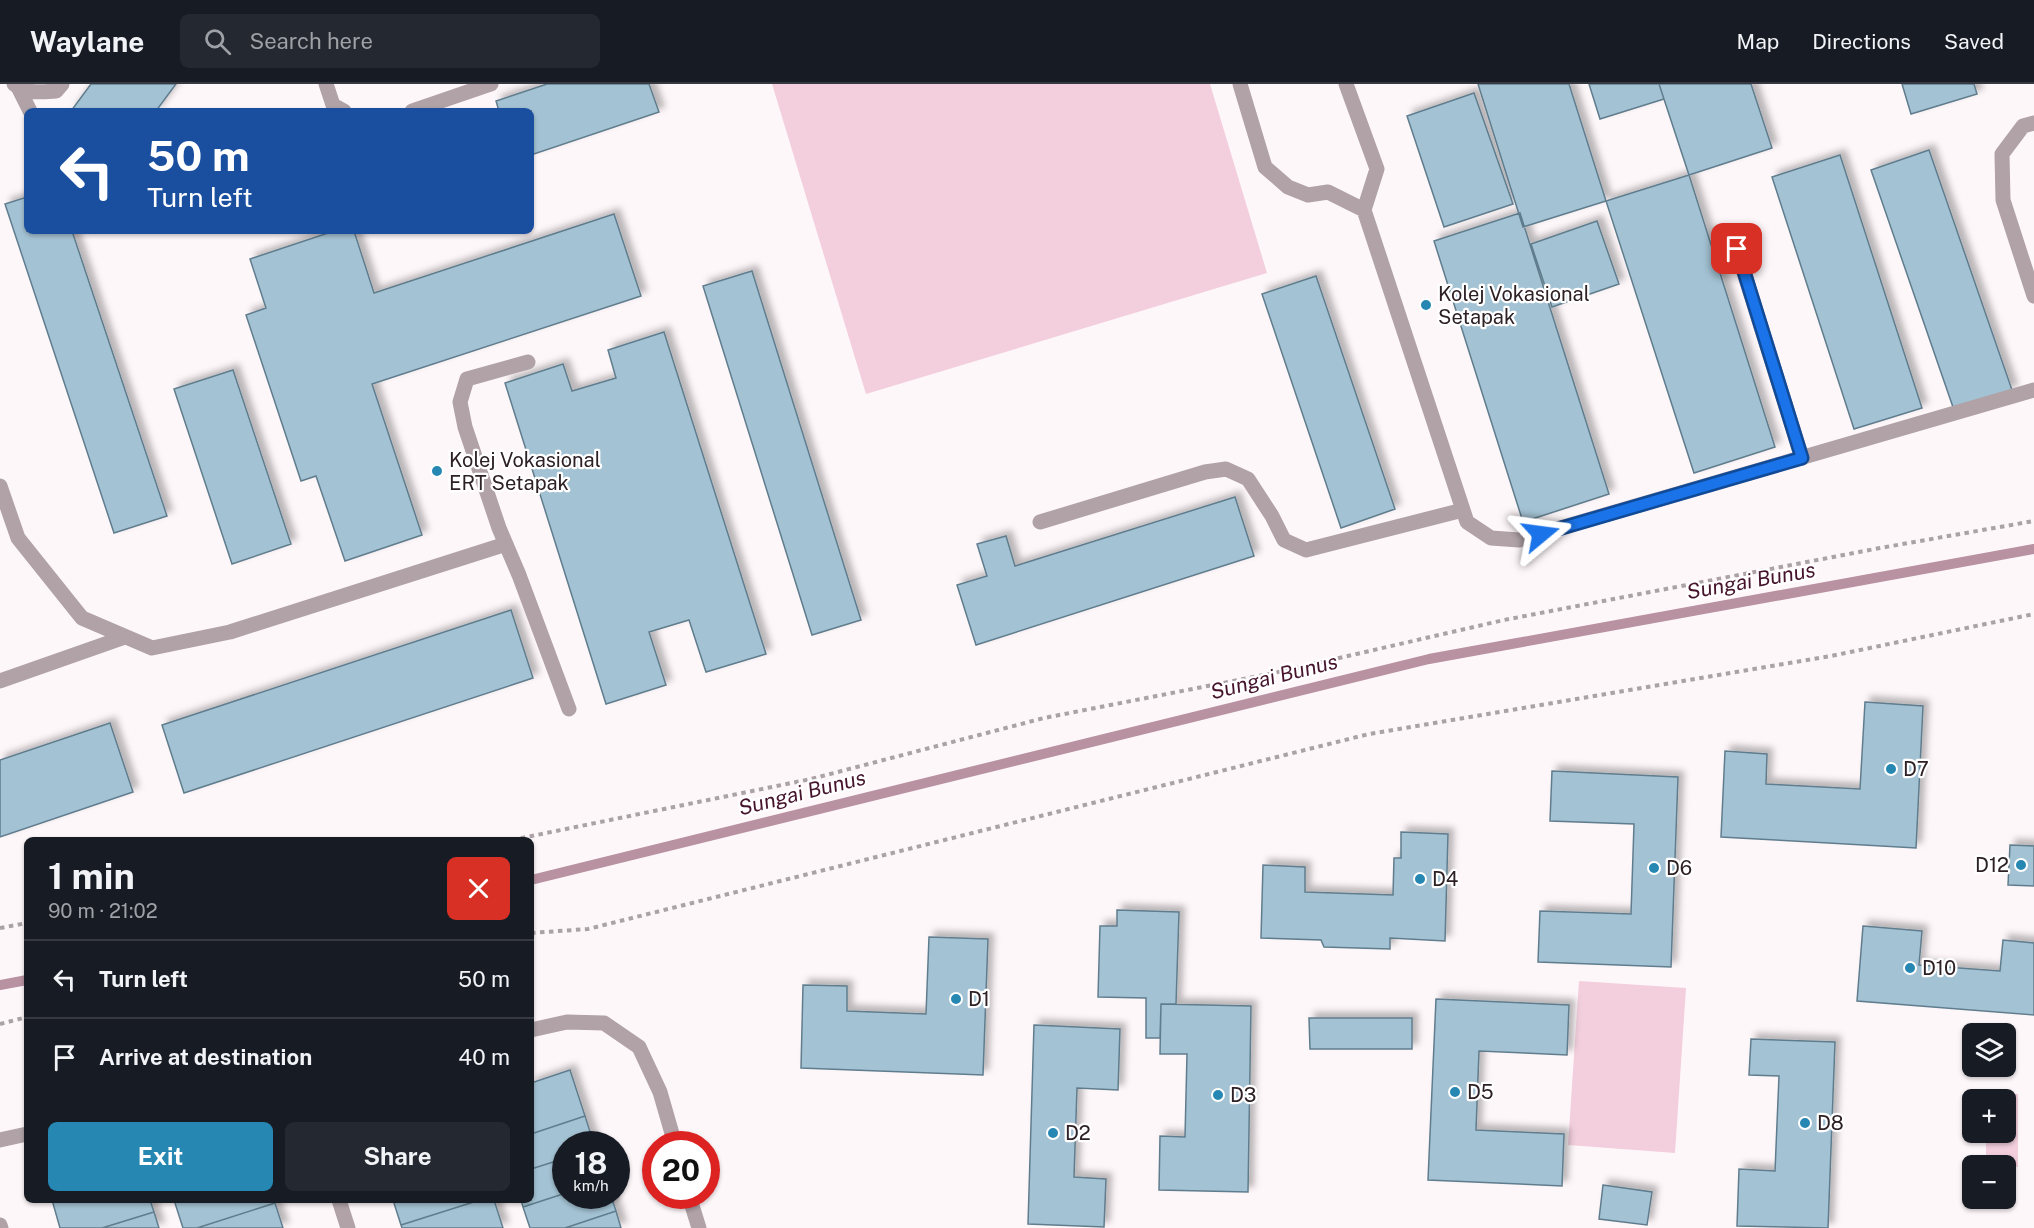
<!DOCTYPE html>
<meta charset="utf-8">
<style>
body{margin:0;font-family:"Public Sans",sans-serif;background:#242831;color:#f1f3f6;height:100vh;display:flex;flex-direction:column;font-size:22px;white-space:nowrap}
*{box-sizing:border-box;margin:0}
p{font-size:20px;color:#9ea1a6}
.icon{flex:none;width:33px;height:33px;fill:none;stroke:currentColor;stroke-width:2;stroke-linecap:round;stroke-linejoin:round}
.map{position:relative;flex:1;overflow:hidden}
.drawer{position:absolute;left:24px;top:753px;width:510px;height:366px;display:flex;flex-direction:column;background:#171b24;border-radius:9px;box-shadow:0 2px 4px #0004}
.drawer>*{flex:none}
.guide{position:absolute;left:24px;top:24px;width:510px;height:126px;border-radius:9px;box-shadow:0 2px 4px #0004;background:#1a4fa0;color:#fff;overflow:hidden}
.controls{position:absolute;left:1962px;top:939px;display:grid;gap:12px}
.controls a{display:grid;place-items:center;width:54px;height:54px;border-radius:9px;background:#171b24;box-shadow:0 2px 4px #0004;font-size:30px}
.speed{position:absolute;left:552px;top:1047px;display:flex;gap:12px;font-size:30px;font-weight:700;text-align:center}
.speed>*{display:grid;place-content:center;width:78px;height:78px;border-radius:50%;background:#171b24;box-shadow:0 2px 4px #0004;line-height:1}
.speed small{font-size:15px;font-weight:400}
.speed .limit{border:9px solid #d22;background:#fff;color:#111}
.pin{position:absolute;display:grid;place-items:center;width:51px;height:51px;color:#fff;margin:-26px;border-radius:12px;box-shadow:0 3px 9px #0006}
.me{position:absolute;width:66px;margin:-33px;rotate:74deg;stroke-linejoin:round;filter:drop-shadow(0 0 4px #0008)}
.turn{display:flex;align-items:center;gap:21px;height:126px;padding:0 24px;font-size:27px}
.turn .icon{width:78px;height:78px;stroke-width:2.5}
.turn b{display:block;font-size:42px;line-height:51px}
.round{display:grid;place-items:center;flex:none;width:63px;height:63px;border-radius:9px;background:#242831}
.head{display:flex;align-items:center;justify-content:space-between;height:102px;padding:0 24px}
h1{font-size:36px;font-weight:700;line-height:45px}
.cta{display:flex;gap:12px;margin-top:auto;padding:12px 24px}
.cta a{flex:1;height:69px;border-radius:9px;background:#2587b2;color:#fff;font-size:24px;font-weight:700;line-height:69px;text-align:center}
.cta a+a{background:#242831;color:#f1f3f6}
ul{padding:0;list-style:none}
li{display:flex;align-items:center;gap:18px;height:78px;padding:0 24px;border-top:2px solid #363941}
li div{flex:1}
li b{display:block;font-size:22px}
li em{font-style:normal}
header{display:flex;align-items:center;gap:36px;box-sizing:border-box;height:84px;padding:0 30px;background:#171b24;border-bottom:2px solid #363941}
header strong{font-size:28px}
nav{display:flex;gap:33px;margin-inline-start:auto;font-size:21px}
.search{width:420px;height:54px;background:#242831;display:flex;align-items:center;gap:15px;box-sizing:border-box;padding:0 21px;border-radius:9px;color:#9ea1a6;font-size:22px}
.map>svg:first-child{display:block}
.green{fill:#f3cfdd}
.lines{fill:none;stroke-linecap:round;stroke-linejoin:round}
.stream{stroke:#b992a2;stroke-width:10}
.building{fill:#a3c2d3;stroke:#607d8d;stroke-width:1.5;filter:url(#shadow)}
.path{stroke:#aba2a6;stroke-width:4;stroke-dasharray:4.5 4.5;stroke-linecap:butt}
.minor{stroke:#b0a2a7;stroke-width:15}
.route-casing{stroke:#114b97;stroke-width:15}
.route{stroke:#1a73e8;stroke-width:10}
.poi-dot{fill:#2587b2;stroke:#fff;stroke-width:2}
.labels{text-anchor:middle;stroke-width:4.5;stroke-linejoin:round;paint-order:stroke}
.poi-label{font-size:20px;fill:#2d2126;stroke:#fff;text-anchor:start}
.water-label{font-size:21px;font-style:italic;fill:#45142c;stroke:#fff}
</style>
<header>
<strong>Waylane</strong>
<div class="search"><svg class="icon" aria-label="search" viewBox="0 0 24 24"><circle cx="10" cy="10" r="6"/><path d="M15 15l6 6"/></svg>Search here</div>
<nav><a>Map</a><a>Directions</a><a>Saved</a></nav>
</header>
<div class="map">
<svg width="2034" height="1144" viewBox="0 0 2034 1144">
<defs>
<filter id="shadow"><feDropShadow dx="5.5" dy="-5.5" stdDeviation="3" flood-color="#0004"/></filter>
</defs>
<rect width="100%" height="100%" fill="#fef7fa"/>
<path class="green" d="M772,0H1210L1267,189L866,310Z
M1579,897L1686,904L1675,1069L1568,1061Z
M2018,1010V1083L1986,1081V1049L2006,1048V1016L1986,1015V1011Z"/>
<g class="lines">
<path class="stream" d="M531,796L1429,575L2034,465
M0,901L27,896"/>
</g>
<path class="building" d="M91,0H176L156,27H71Z
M547,0H649L659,28L531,71V27H499L496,17Z
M1478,0H1569L1606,117L1523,143Z
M1589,0H1659L1664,15L1600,35Z
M1659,0H1751L1772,64L1689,91Z
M1902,0H1974L1977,10L1911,30Z
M1474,9L1513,120L1444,143L1407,32Z
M1929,66L2012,306L1954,326L1871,86Z
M1840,71L1922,324L1854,345L1772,93Z
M1689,91L1775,363L1694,389L1606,117Z
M27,113V147H72L167,432L114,449L5,120Z
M1520,129L1609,410L1523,438L1434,157Z
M614,130L641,212L372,300L422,451L345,477L316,392L301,397L246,231L266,224L250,175L334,147H354L374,209Z
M1597,137L1619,200L1552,223L1531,160Z
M752,187L861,536L812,551L703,202Z
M1316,192L1395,425L1341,444L1262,210Z
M664,248L766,570L706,588L689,536L649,548L666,601L606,620L505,299L563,280L572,307L616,294L608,266Z
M233,286L291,460L232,480L174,305Z
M1235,413L1254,472L976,561L957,501L987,492L977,460L1006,452L1015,482Z
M511,526L533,594L184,709L162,641Z
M1865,618L1923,622L1916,764L1721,753L1725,667L1767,670L1766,700L1860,705Z
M110,639L133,708L0,753V676Z
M1552,687L1678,693L1671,883L1538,878L1540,827L1631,830L1634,740L1550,737Z
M1401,748L1448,750L1445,857L1390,854V865L1324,863L1321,856L1261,854L1263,781L1305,783V808L1393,811L1394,774H1401Z
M2010,761L2034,762V802L2008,801Z
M1117,826L1179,828L1176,920H1161L1160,954H1146V914L1098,913L1100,842H1117Z
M1863,842L1922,847L1919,881L2000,887L2003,856L2034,859V931L1857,917Z
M929,853L988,855L983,991L801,984L803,901L847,902V927L926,930Z
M1436,915L1569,921L1567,971L1479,967L1476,1046L1564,1050L1562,1102L1428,1096Z
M1161,920L1251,922L1248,1108L1159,1106L1160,1052L1185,1053L1187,970H1160Z
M1309,934H1412V965H1310Z
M1034,941L1120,945L1118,1006L1077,1004L1074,1093L1106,1095L1104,1143L1028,1140Z
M1751,955L1835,958L1828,1144L1737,1142L1739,1085L1775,1087L1779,992L1749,991Z
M570,986L585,1032L531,1050V999Z
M585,1032L594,1060H566V1074L531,1085V1050Z
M566,1074V1109L523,1123L521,1116H531V1085Z
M1603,1101L1652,1108L1647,1141L1599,1135Z
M566,1109V1112H611L616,1127L565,1144H530L523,1123Z
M52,1116H150L154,1128L102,1144H60Z
M174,1116H274L275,1119L197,1144H183Z
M393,1116H480L401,1141Z
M480,1116H494L503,1144H402L401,1141Z
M275,1119L283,1144H197Z
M616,1127L621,1144H565Z
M154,1128L159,1144H102Z"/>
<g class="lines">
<path class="path" d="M512,756L811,695L1044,634L1274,589L1504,536L1880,464L2034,437
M0,844L27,839
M531,849L588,845L1369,650L1831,572L2034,530
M0,940L27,933"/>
<path class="minor" d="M14,0C25,10 41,8 56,7L62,0
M326,0L333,21L344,27
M1240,0L1265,83L1288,103L1308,111L1328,108L1364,126
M1346,0L1377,85L1364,126L1467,438L1491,454L1519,456L2034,306
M19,5L30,27
M412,27L491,0
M2034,39L2023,42L2002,70L2003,116L2034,212
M1737,166L1802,374
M528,278L467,295L460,318L465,343L499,444L519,491L569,625
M0,402L18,454L82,534L152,564L230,548L506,460
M1040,438L1205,388L1226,385L1248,395L1272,432L1284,456L1306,466L1463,426
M0,597L125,553
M531,946L567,938L604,939L639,963L660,1008L675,1060
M0,1056L27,1050
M689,1112L699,1144
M339,1116L348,1144
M0,1141L1,1144"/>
</g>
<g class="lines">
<defs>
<path id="route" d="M1541,450L1802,374L1737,165"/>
</defs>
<use href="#route" class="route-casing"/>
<use href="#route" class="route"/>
</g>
<g class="poi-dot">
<circle cx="1426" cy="221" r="6"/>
<circle cx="437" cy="387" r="6"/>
<circle cx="1891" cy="685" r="6"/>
<circle cx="2021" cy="781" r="6"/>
<circle cx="1654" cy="784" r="6"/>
<circle cx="1420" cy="795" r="6"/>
<circle cx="1910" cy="884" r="6"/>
<circle cx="956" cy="915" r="6"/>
<circle cx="1455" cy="1008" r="6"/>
<circle cx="1218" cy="1011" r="6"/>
<circle cx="1805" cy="1039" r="6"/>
<circle cx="1053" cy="1049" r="6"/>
</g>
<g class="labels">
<g class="poi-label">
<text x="1438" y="217">Kolej Vokasional<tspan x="1438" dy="23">Setapak</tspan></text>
<text x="449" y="383">Kolej Vokasional<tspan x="449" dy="23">ERT Setapak</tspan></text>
<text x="1903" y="692">D7</text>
<text x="2009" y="788" text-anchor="end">D12</text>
<text x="1666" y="791">D6</text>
<text x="1432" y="802">D4</text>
<text x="1922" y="891">D10</text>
<text x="968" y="922">D1</text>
<text x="1467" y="1015">D5</text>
<text x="1230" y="1018">D3</text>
<text x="1817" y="1046">D8</text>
<text x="1065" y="1056">D2</text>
</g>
<g class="water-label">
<text transform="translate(1751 497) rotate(-10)" y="7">Sungai Bunus</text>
<text transform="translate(1274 593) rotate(-14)" y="7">Sungai Bunus</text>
<text transform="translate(802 709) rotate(-14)" y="7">Sungai Bunus</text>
</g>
</g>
</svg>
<div class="controls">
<a><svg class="icon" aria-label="layers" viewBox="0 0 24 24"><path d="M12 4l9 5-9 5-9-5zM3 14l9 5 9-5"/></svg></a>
<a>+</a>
<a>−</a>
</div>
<div class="speed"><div>18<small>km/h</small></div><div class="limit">20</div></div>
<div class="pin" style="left:1737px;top:165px;background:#d93025"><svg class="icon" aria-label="arrive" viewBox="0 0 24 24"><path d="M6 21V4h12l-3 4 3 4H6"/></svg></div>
<svg class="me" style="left:1541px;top:450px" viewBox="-20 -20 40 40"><path d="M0-17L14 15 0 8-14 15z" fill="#1a73e8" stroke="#fff" stroke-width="4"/></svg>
<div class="guide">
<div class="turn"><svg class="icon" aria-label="left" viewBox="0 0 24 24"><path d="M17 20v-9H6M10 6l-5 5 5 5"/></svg><div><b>50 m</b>Turn left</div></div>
</div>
<section class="drawer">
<div class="head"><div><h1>1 min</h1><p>90 m · 21:02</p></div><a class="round" style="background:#d93025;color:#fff"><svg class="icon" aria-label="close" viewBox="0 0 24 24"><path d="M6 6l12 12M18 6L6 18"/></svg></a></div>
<ul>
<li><svg class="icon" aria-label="left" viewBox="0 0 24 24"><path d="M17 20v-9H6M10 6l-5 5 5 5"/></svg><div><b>Turn left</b></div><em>50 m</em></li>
<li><svg class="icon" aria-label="arrive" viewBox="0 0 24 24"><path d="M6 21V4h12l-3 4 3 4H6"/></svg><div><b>Arrive at destination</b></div><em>40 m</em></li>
</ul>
<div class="cta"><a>Exit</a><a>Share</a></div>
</section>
</div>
